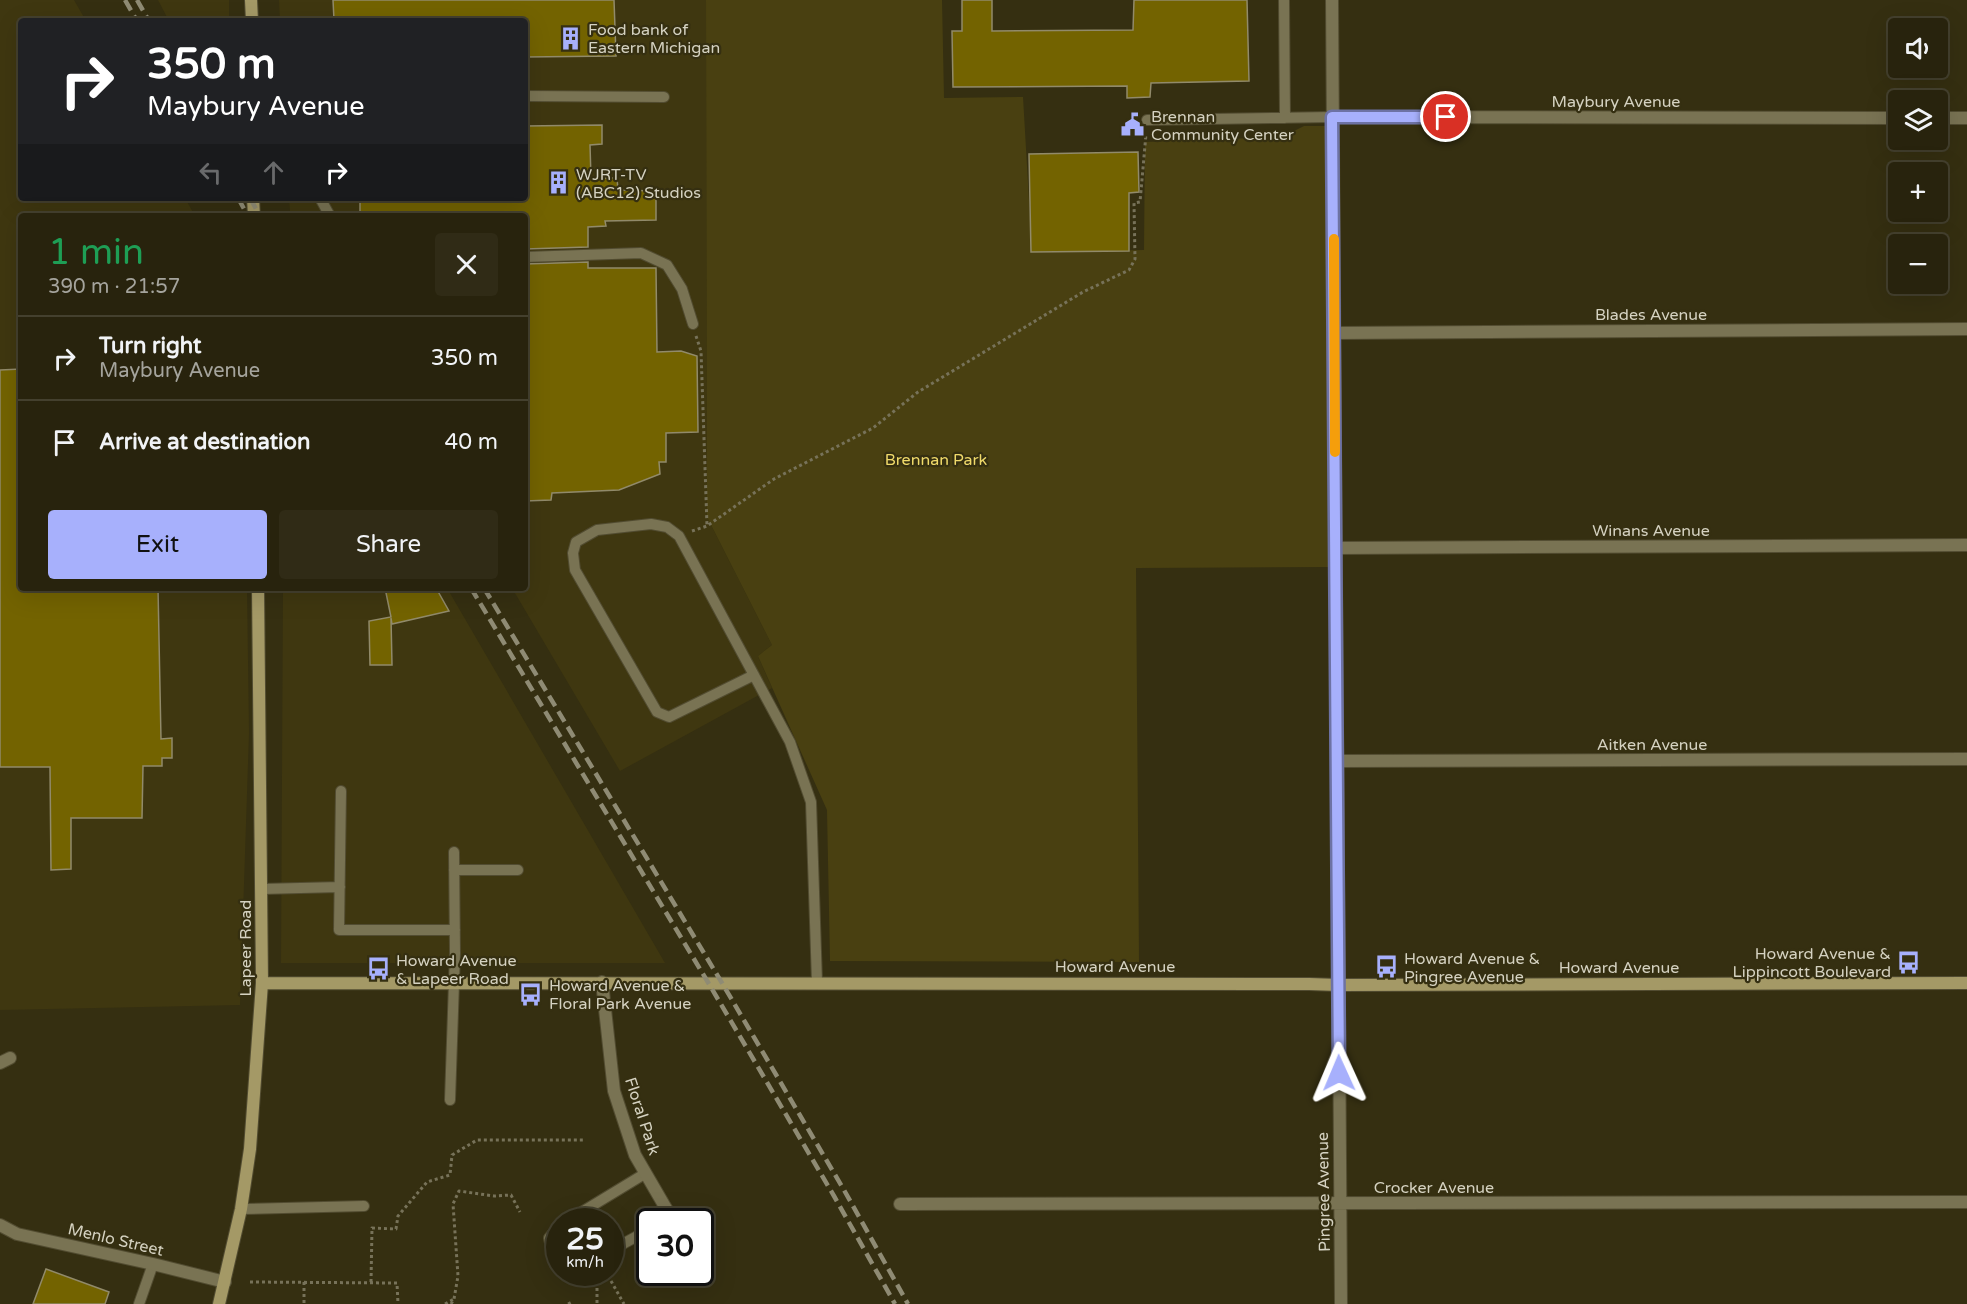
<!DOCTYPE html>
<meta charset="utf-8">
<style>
body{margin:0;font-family:"Varela Round",sans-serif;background:#302b16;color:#f1f3f6;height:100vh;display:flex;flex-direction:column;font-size:22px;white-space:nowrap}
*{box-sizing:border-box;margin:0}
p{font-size:20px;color:#a5a49d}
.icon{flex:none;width:33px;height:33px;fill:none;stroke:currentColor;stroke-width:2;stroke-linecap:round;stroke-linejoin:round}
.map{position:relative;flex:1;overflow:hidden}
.drawer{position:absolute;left:18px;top:213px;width:510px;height:378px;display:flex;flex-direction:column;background:#28230d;border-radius:6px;box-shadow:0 6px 24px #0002,0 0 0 2px #44402e}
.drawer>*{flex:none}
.guide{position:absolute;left:18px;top:18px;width:510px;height:183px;border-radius:6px;box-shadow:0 6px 24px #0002,0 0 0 2px #44402e;background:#202124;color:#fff;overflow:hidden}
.tools{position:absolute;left:1888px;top:18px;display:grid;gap:12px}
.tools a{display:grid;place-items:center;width:60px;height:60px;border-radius:6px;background:#28230d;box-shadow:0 6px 24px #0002,0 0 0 2px #44402e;font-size:30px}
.speed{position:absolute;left:546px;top:1208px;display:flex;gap:12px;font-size:30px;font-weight:700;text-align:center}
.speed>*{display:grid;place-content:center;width:78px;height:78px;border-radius:50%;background:#28230d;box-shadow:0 6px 24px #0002,0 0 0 2px #44402e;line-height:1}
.speed small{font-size:15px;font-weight:400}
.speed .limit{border:3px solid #111;border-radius:9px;background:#fff;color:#111}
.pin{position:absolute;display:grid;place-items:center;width:51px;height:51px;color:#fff;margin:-26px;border:3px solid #fff;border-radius:50%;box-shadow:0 2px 6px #0007}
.me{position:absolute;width:66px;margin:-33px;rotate:359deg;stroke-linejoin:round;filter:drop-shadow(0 0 4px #0008)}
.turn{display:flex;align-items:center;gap:21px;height:126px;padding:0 30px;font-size:27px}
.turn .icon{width:78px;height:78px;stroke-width:2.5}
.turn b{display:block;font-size:42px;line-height:51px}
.lanes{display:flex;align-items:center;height:57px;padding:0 30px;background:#0003;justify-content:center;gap:30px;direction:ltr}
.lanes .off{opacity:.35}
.round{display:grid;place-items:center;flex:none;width:63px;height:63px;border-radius:6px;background:#302b16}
.head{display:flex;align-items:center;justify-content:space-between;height:102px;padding:0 30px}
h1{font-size:36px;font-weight:600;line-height:45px;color:#1e9e55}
.action{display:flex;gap:12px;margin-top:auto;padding:12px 30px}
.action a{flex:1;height:69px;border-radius:6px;background:#a7b0fc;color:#111;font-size:24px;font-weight:600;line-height:69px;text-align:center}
.action a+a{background:#302b16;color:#f1f3f6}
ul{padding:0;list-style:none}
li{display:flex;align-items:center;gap:18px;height:84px;padding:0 30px;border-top:2px solid #44402e}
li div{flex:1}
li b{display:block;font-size:22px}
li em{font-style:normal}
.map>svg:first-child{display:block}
.built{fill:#3f3710}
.green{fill:#494011}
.building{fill:#736300;stroke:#918a6a;stroke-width:1.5}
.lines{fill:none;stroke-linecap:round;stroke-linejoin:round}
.lane-casing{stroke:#524c31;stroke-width:12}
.street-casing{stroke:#524c31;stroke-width:14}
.secondary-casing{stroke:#524c31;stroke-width:14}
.path{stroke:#777259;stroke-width:3;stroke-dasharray:3 3;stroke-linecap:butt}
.lane{stroke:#797353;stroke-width:10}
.street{stroke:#797353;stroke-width:12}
.secondary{stroke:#a49966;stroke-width:12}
.rail{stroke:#8f8b74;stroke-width:4.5;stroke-dasharray:12 6;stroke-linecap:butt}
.route-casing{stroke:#6d72a4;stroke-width:15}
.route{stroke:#a7b0fc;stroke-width:10}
.slow{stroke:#f59e0b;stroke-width:10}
.labels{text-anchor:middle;stroke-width:4.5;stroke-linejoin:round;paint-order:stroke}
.poi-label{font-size:16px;fill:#d5d2c1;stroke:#352f11;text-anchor:start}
.street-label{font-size:16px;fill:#d5d2c1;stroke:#352f11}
.park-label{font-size:16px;fill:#f0da6a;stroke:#352f11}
</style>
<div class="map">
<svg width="1967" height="1304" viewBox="0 0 1967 1304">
<rect width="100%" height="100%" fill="#352f11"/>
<path class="built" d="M0,0H74L86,21H21V198H185L195,216H21V588H247L249,733L240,1005L0,1010Z
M158,0H229V21H169Z
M279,0H706L707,517L772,645L758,656L772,688L620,771L512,588H525V216H293L290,211L289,198H525V21H280Z
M283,588H447L665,963H281Z"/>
<path class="green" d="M706,0H942L944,98L1023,97L1032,252L1144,250L1145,142L1282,137L1304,126H1325L1329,567L1136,568L1139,962L830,961L827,810L758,656L772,645L707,517Z"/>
<path class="building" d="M333,0H614L616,56L525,57V21L334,20Z
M962,0H992V31L1133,30L1134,0H1247L1249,81L1151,83L1150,97L1127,98V86L953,87L952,31H962Z
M602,125V144L590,145L591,178H617L618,190L656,191V220L605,221L606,226L588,227V247L525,249V216H360V198H525V126Z
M1138,152L1139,192L1129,193V251L1031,252L1029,154Z
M588,262V268H656L657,352L681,351L697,356L698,432L666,433V462H659L660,474L619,490L552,493L551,500L525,501V264Z
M21,369V588H158L161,739L172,738V758H162V766H143L142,818H71V869L51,870L50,767H0V370Z
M385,588H436L449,611L392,624L391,618L392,665H370L369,621L391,617Z
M46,1269L109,1292L105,1304H33Z"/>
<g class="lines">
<defs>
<path id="lane" d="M1284,0L1285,118
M525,96L664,97
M1147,120L1332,117
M320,198L330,216
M525,257L641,253L667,265L682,289L693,324
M754,675L669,717L657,712L575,570L573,553L576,542L597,530L651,524L667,527L679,536L790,742L811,802L817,982
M341,791L339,930H455
M454,870H518
M261,889L340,887
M450,1100L455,953L454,852
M241,1209L364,1206
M567,1221L646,1173
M560,1225L549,1238L551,1248L560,1263
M610,1251L650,1229
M139,1304L153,1264"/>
<path id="street" d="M1332,0L1341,1304
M1332,117L1899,118
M1938,118H1967
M1334,333L1967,329
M1335,548L1967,545
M1337,761L1967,759
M602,982L614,1091L635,1155L671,1217
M0,1063L10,1058
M900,1204L1967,1202
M0,1225L17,1234L153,1264L225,1282"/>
<path id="secondary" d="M251,0L252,21
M253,198L254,216
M262,983L1309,984L1338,985L1967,983
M219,1304L241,1209L250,1149L262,983L258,588"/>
</defs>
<use href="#lane" class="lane-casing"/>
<use href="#street" class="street-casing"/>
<use href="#secondary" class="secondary-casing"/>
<path class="path" d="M696,336L701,351L707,526
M692,531L707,526L774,479L873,428L918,392L1083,292L1129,270L1135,259L1134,203L1140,202L1146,134
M611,1281L624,1304
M250,1282L397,1283L398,1304
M304,1282V1304
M371,1282L372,1228L396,1229L398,1216L427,1182L450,1175L452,1155L477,1140H584
M597,1288V1304
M445,1304L454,1299
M451,1304L454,1299L458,1276L453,1204L459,1191L494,1196L511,1195L520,1212
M568,1304L572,1302"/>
<use href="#lane" class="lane"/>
<use href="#street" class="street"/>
<use href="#secondary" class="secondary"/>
<path class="rail" d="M125,0L137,21
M137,0L149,21
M238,198L248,216
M250,198L260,216
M471,588L709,984L834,1196L895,1304
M484,588L722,983L844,1190L908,1304"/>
</g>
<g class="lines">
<defs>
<path id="route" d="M1339,1073L1332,117H1446"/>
</defs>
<use href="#route" class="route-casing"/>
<use href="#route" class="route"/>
<path class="slow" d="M1334,239L1335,452"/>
</g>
<defs>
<symbol id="building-bare" viewBox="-9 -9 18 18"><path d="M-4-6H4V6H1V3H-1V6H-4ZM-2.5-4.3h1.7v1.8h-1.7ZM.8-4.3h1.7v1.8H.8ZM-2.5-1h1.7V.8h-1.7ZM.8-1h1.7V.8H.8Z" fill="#a7b0fc" stroke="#352f11" stroke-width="2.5" paint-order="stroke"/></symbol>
<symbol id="civic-bare" viewBox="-9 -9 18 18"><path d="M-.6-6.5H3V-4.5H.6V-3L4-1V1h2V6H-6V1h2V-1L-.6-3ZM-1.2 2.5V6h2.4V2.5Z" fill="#a7b0fc" stroke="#352f11" stroke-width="2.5" paint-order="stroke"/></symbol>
<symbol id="bus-bare" viewBox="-9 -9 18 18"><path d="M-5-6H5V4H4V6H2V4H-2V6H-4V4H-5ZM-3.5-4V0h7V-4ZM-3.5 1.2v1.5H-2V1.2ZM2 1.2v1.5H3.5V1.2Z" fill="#a7b0fc" stroke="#352f11" stroke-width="2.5" paint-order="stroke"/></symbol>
</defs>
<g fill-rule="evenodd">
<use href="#building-bare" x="554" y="22" width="33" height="33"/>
<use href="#civic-bare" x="1116" y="108" width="33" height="33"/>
<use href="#building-bare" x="542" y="166" width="33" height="33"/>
<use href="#bus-bare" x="1892" y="946" width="33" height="33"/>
<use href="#bus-bare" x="1370" y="950" width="33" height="33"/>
<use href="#bus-bare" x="362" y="952" width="33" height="33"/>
<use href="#bus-bare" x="514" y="978" width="33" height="33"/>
</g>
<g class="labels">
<g class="poi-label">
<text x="588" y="35">Food bank of<tspan x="588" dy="18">Eastern Michigan</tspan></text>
<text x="1151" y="122">Brennan<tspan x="1151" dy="18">Community Center</tspan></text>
<text x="576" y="180">WJRT-TV<tspan x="576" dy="18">(ABC12) Studios</tspan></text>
<text x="1891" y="959" text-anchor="end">Howard Avenue &amp;<tspan x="1891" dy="18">Lippincott Boulevard</tspan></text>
<text x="1404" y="964">Howard Avenue &amp;<tspan x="1404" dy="18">Pingree Avenue</tspan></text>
<text x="396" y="966">Howard Avenue<tspan x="396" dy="18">&amp; Lapeer Road</tspan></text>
<text x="549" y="991">Howard Avenue &amp;<tspan x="549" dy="18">Floral Park Avenue</tspan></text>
</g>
<g class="street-label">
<text x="1616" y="107">Maybury Avenue</text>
<text x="1651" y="320">Blades Avenue</text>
<text x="1651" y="536">Winans Avenue</text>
<text x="1652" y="750">Aitken Avenue</text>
<text transform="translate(245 948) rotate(-90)" y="6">Lapeer Road</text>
<text x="1115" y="972">Howard Avenue</text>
<text x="1619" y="973">Howard Avenue</text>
<text transform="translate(643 1116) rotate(72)" y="6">Floral Park</text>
<text x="1434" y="1193">Crocker Avenue</text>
<text transform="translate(1323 1192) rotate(-91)" y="6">Pingree Avenue</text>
<text transform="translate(116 1239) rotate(13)" y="6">Menlo Street</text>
</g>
<g class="park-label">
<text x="936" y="465">Brennan Park</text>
</g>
</g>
</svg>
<div class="tools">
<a><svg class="icon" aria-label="sound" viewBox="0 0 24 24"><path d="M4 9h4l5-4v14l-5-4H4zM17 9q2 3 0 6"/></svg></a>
<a><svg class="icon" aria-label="layers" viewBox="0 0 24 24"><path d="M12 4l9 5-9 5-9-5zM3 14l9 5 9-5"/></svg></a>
<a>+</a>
<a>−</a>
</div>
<div class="speed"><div>25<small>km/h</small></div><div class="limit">30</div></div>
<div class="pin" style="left:1446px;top:117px;background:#d93025"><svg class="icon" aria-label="arrive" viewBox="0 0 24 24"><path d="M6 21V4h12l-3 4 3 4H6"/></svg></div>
<svg class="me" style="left:1339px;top:1073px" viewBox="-20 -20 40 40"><path d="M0-17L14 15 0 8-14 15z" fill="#a7b0fc" stroke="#fff" stroke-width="4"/></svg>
<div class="guide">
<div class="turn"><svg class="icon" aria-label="right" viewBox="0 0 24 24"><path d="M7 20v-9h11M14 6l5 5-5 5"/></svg><div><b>350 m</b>Maybury Avenue</div></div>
<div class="lanes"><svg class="icon off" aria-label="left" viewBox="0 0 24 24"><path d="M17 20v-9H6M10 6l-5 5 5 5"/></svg><svg class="icon off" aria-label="ahead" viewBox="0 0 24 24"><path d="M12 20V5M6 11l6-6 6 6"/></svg><svg class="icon" aria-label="right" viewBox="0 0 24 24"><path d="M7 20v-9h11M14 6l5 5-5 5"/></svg></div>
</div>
<section class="drawer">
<div class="head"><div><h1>1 min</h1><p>390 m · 21:57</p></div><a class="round"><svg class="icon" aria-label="close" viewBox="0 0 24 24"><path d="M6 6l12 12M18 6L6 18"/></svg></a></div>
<ul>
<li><svg class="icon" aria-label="right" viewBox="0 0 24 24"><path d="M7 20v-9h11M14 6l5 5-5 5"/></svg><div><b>Turn right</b><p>Maybury Avenue</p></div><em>350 m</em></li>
<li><svg class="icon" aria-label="arrive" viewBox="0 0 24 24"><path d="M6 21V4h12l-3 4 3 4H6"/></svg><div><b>Arrive at destination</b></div><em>40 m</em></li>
</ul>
<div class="action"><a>Exit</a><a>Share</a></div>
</section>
</div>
